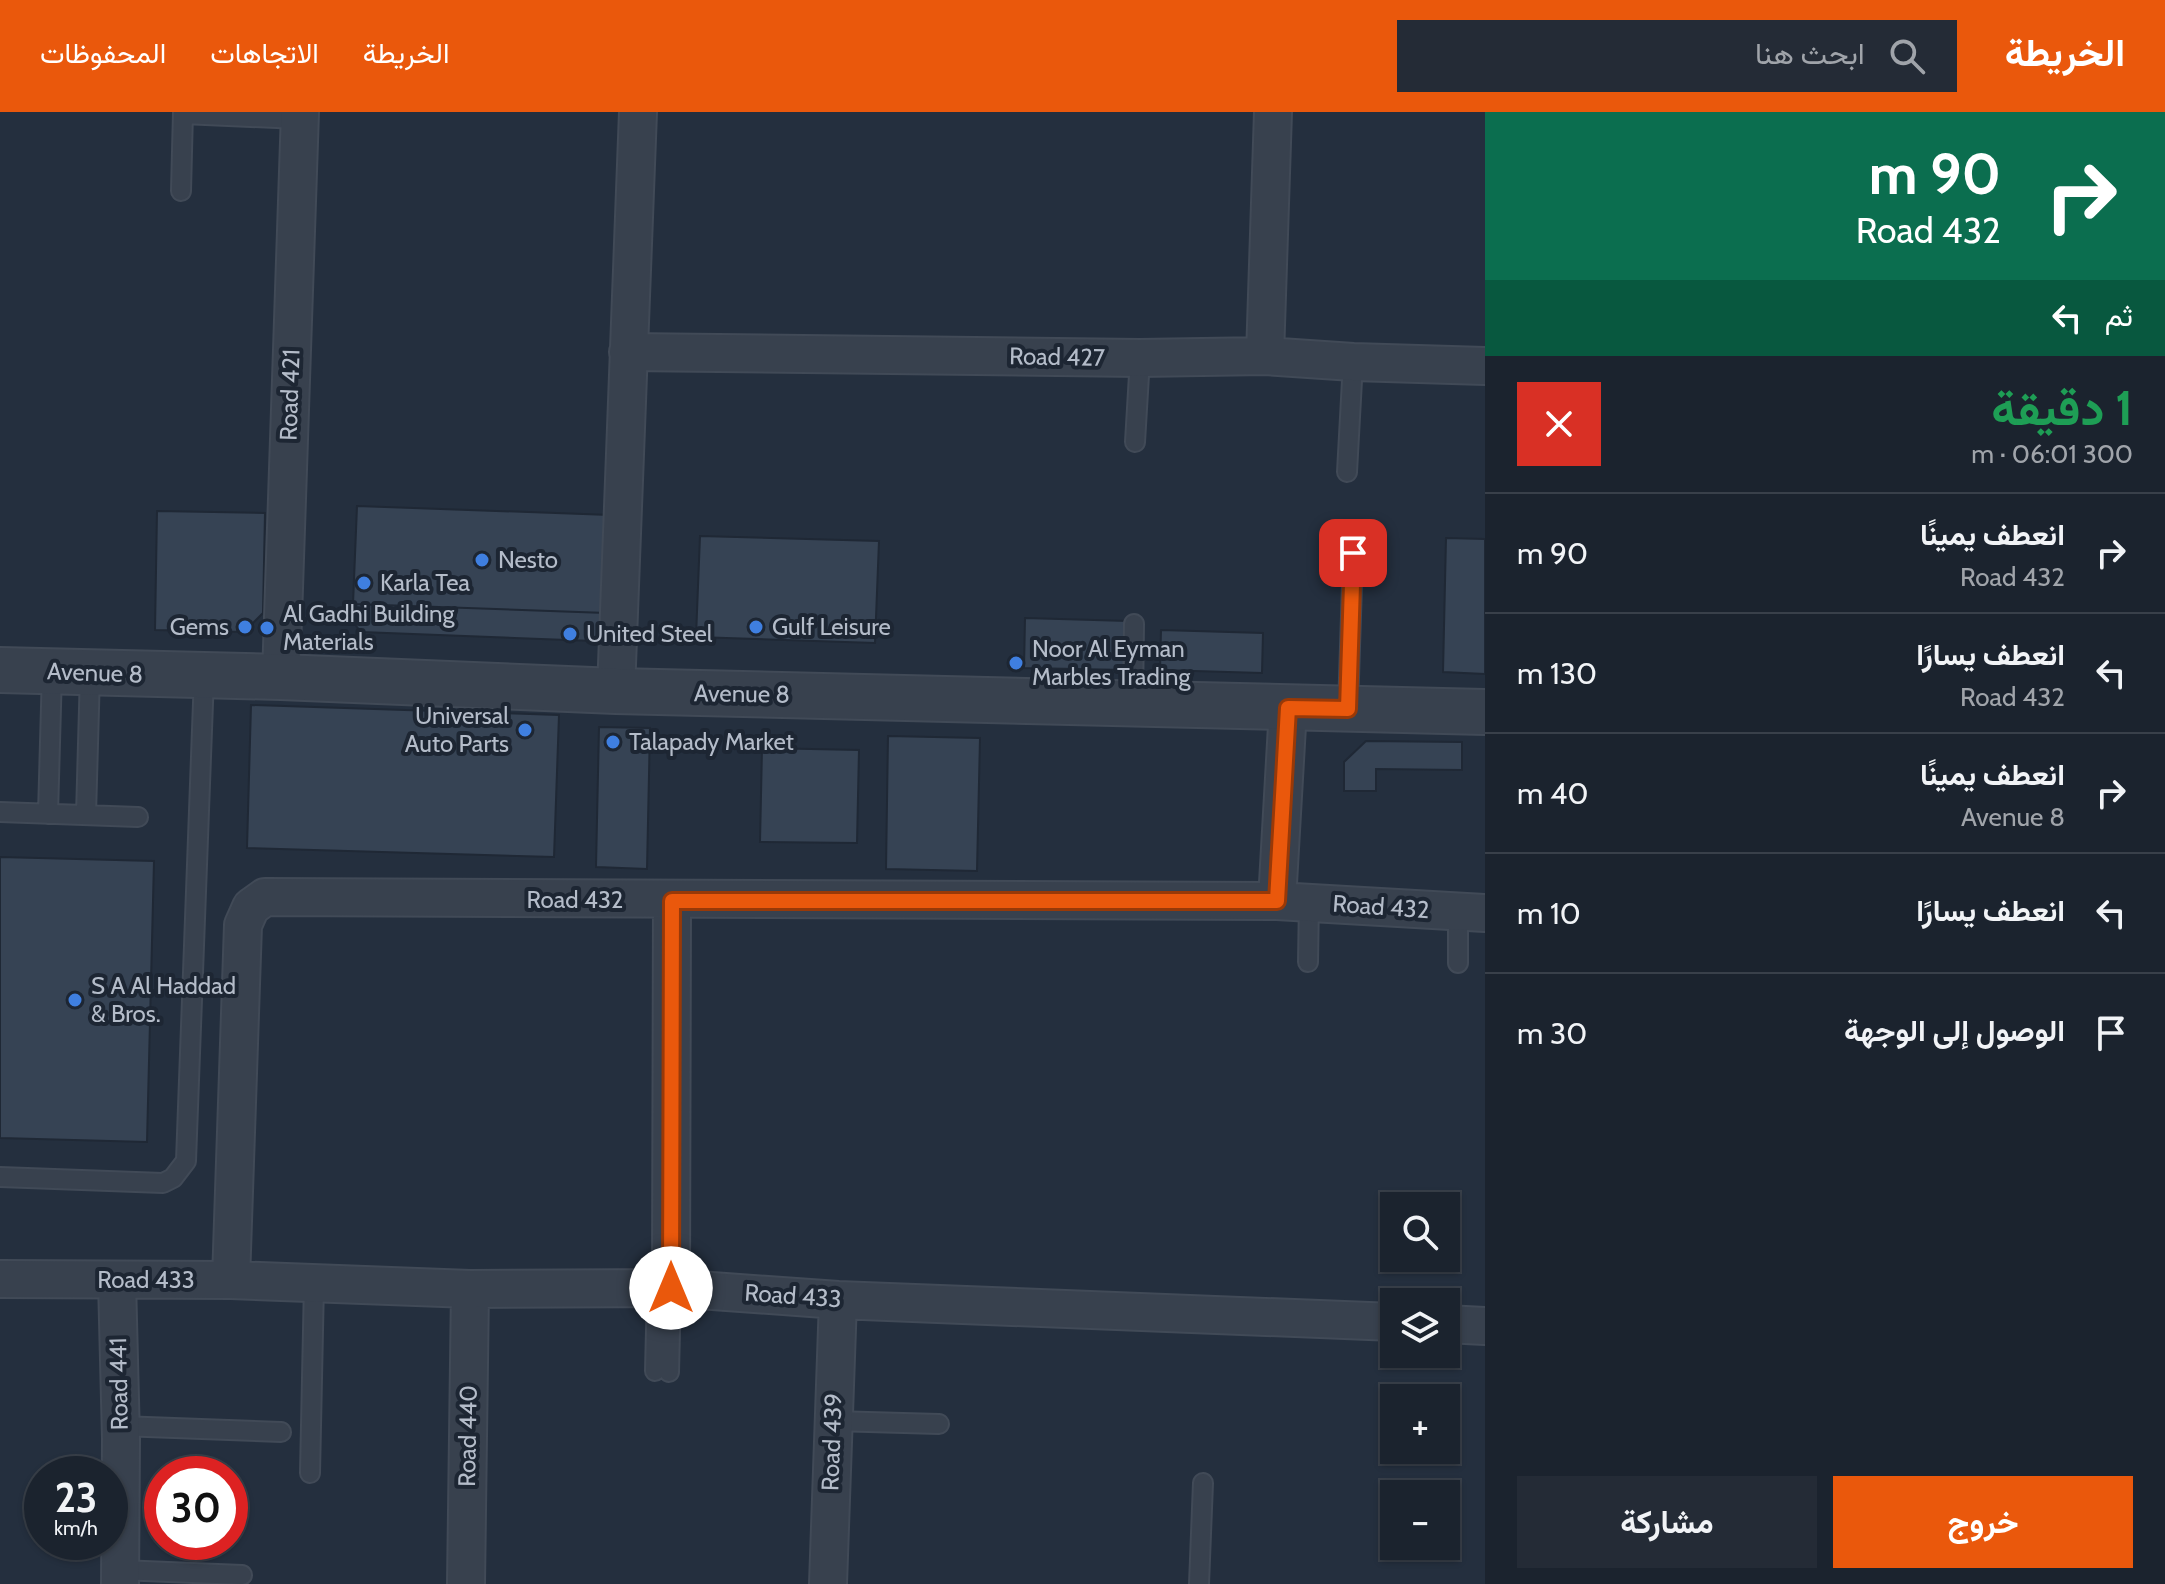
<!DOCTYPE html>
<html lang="ar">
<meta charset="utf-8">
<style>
body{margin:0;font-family:Cabin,Vazirmatn,sans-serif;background:#242b36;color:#f1f3f6;direction:rtl;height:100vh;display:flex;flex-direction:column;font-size:30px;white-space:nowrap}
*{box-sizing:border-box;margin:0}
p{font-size:26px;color:#a0a4aa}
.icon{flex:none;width:44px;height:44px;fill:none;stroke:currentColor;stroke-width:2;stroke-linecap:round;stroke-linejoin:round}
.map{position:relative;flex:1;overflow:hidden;direction:ltr}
.panel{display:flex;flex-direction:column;background:#1b232e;width:680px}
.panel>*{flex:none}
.top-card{background:#0b6e4f;color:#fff;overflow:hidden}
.buttons{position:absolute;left:1380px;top:1080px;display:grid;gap:16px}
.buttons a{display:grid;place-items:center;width:80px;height:80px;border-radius:0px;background:#1b232e;box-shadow:0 2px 6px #0004,0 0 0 2px #39404a;font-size:40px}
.speed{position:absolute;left:24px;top:1344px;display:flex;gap:16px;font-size:40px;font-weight:700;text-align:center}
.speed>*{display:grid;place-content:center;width:104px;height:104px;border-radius:50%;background:#1b232e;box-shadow:0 2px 6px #0004,0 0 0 2px #39404a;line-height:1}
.speed small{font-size:20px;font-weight:400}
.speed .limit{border:12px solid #d22;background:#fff;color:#111}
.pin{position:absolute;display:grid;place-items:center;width:68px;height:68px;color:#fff;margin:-34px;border-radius:16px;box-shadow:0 4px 12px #0006}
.me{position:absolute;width:88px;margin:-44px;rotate:0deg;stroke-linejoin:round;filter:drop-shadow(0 0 6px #0008)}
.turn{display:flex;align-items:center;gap:28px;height:168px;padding:0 32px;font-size:36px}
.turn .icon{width:104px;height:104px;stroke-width:2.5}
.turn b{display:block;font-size:56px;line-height:68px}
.then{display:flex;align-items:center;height:76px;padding:0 32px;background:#0003;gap:16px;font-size:30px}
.round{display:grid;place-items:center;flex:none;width:84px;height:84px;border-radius:0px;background:#242b36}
.overview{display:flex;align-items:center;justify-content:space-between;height:136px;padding:0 32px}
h1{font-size:48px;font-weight:700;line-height:60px;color:#1e9e55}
.button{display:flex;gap:16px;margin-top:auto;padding:16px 32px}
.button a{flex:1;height:92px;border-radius:0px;background:#ea580c;color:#fff;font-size:32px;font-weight:700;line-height:92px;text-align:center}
.button a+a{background:#242b36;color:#f1f3f6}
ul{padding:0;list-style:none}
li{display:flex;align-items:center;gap:24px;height:120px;padding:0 32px;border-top:2px solid #39404a}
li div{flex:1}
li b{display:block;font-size:30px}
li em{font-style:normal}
header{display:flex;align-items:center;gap:48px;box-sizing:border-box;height:112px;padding:0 40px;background:#ea580c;color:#fff}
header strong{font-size:38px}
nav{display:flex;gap:44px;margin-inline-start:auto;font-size:28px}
.search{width:560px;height:72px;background:#242b36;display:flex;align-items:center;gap:20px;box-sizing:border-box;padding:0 28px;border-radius:0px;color:#a0a4aa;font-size:30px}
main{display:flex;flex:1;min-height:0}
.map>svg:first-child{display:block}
.building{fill:#364354;stroke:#1f2835;stroke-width:2}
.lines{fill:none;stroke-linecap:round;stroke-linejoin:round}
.service-casing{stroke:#414a57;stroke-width:22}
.minor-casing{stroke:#414a57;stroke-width:40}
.tertiary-casing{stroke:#414a57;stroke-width:48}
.service{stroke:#38414e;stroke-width:18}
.minor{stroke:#38414e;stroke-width:36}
.tertiary{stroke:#38414e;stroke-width:44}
.route-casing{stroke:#983908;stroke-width:20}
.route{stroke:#ea580c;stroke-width:14}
.shop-dot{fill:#3f7fe0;stroke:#1d2633;stroke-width:3}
.labels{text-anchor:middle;stroke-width:8;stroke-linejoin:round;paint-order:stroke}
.street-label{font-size:24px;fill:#b4bcc9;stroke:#1d2633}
.poi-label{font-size:24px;fill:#b4bcc9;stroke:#1d2633;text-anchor:start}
</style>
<header>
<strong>الخريطة</strong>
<div class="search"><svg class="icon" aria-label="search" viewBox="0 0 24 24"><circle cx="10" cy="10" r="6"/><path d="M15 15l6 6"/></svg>ابحث هنا</div>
<nav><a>الخريطة</a><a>الاتجاهات</a><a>المحفوظات</a></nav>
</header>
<main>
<section class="panel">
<div class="top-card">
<div class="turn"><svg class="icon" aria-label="right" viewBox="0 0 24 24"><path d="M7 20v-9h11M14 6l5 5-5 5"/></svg><div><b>90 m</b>Road 432</div></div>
<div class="then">ثم<svg class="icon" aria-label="left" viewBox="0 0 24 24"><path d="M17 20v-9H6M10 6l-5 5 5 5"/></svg></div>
</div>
<div class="overview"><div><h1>1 دقيقة</h1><p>300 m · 06:01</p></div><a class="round" style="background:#d93025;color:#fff"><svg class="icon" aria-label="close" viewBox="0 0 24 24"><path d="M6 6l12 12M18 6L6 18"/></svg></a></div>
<ul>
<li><svg class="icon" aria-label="right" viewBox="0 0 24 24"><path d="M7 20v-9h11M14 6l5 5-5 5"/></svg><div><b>انعطف يمينًا</b><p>Road 432</p></div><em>90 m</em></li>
<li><svg class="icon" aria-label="left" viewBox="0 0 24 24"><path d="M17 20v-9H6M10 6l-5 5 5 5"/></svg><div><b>انعطف يسارًا</b><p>Road 432</p></div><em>130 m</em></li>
<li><svg class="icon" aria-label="right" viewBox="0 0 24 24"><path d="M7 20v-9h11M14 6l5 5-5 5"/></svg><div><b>انعطف يمينًا</b><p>Avenue 8</p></div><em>40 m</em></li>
<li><svg class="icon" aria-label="left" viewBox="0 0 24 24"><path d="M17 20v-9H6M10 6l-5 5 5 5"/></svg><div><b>انعطف يسارًا</b></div><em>10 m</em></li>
<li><svg class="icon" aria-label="arrive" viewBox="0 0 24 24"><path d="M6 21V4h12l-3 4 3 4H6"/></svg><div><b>الوصول إلى الوجهة</b></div><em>30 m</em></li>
</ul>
<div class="button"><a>خروج</a><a>مشاركة</a></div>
</section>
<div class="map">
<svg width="1485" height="1472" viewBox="0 0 1485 1472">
<rect width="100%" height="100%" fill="#242f3e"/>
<path class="building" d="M357,394L610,403L606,501L353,492Z
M157,399L265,401L263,501L244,520L155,518Z
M700,424L879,429L875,531L696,525Z
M1446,426L1485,427V562L1443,560Z
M353,492L606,501V518L593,529L361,520L353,510Z
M1025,506L1128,509L1127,558L1024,556Z
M1161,518L1263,521L1262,561L1160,558Z
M251,593L559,603L554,745L247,736Z
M599,615L650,616L647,757L596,755Z
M888,624L980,626L977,759L886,757Z
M1366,629L1462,630V658L1376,657V679H1344V650Z
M762,636L859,638L857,731L760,730Z
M0,745L154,749L147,1030L0,1026Z"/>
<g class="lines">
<defs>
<path id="service" d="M183,2L299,7
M181,79L183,0
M1135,330L1140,246
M1347,360L1353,250
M1133,591L1134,512
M1348,597L1353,441
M0,700L138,705
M48,702L52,559
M86,703L90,561
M1308,850L1309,789
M1458,851V800
M0,1065L163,1071L173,1066L186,1049L204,564
M655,1259L657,1177
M669,1260L671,1176
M833,1309L939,1312
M120,1314L281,1320
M310,1361L314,1171
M120,1458L242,1463
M1199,1472L1203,1371"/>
<path id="minor" d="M628,240L1140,246L1265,244L1353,250L1485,254
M1265,244L1273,0
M281,565L300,0
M616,579L638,0
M1277,789L1288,596
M0,1167L231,1168L470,1177L671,1176L838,1188L1394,1210
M231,1168L243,813L251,795L265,785L1277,789L1485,801
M117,1169L121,1327L120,1472
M671,1176L672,789
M1446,1212L1485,1214
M466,1472L470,1177
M828,1472L838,1188"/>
<path id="tertiary" d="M0,558L281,565L616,579L1485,600"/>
</defs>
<use href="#service" class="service-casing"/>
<use href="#minor" class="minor-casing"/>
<use href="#tertiary" class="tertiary-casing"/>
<use href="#service" class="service"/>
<use href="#minor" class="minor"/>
<use href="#tertiary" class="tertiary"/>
</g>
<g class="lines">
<defs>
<path id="route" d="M671,1176L672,789H1277L1288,596L1348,597L1353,441"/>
</defs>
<use href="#route" class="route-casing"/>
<use href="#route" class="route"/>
</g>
<g class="shop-dot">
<circle cx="482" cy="448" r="8"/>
<circle cx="364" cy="471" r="8"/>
<circle cx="245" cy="515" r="8"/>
<circle cx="756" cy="515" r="8"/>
<circle cx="267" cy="516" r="8"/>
<circle cx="570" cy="522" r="8"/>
<circle cx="1016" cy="551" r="8"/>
<circle cx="525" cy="618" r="8"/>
<circle cx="613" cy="630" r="8"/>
<circle cx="75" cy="888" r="8"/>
</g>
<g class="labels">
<g class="street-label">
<text transform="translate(1057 245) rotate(1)" y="8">Road 427</text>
<text transform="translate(290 283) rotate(-88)" y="8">Road 421</text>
<text transform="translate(95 561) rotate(2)" y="8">Avenue 8</text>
<text transform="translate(742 582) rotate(1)" y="8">Avenue 8</text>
<text x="575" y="796">Road 432</text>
<text transform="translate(1381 795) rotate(4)" y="8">Road 432</text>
<text x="146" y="1176">Road 433</text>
<text transform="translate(793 1184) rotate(4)" y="8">Road 433</text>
<text transform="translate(119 1272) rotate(-91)" y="8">Road 441</text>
<text transform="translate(468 1324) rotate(-89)" y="8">Road 440</text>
<text transform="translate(832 1330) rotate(-88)" y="8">Road 439</text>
</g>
<g class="poi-label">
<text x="498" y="456">Nesto</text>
<text x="380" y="479">Karla Tea</text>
<text x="283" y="510">Al Gadhi Building<tspan x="283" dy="28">Materials</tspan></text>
<text x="229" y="523" text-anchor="end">Gems</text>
<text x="772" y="523">Gulf Leisure</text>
<text x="586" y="530">United Steel</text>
<text x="1032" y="545">Noor Al Eyman<tspan x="1032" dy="28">Marbles Trading</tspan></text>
<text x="509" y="612" text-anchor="end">Universal<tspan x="509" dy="28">Auto Parts</tspan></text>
<text x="629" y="638">Talapady Market</text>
<text x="91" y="882">S A Al Haddad<tspan x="91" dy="28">&amp; Bros.</tspan></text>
</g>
</g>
</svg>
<div class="buttons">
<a><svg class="icon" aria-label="search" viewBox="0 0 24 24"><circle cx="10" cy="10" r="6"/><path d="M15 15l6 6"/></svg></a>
<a><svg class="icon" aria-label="layers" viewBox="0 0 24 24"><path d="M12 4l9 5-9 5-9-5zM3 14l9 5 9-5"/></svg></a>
<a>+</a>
<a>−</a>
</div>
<div class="speed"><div>23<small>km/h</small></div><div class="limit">30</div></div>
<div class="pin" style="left:1353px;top:441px;background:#d93025"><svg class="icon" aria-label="arrive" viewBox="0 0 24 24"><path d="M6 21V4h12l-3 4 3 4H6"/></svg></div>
<svg class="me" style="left:671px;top:1176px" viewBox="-20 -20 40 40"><circle r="19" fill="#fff"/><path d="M0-13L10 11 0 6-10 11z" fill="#ea580c"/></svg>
</div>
</main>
